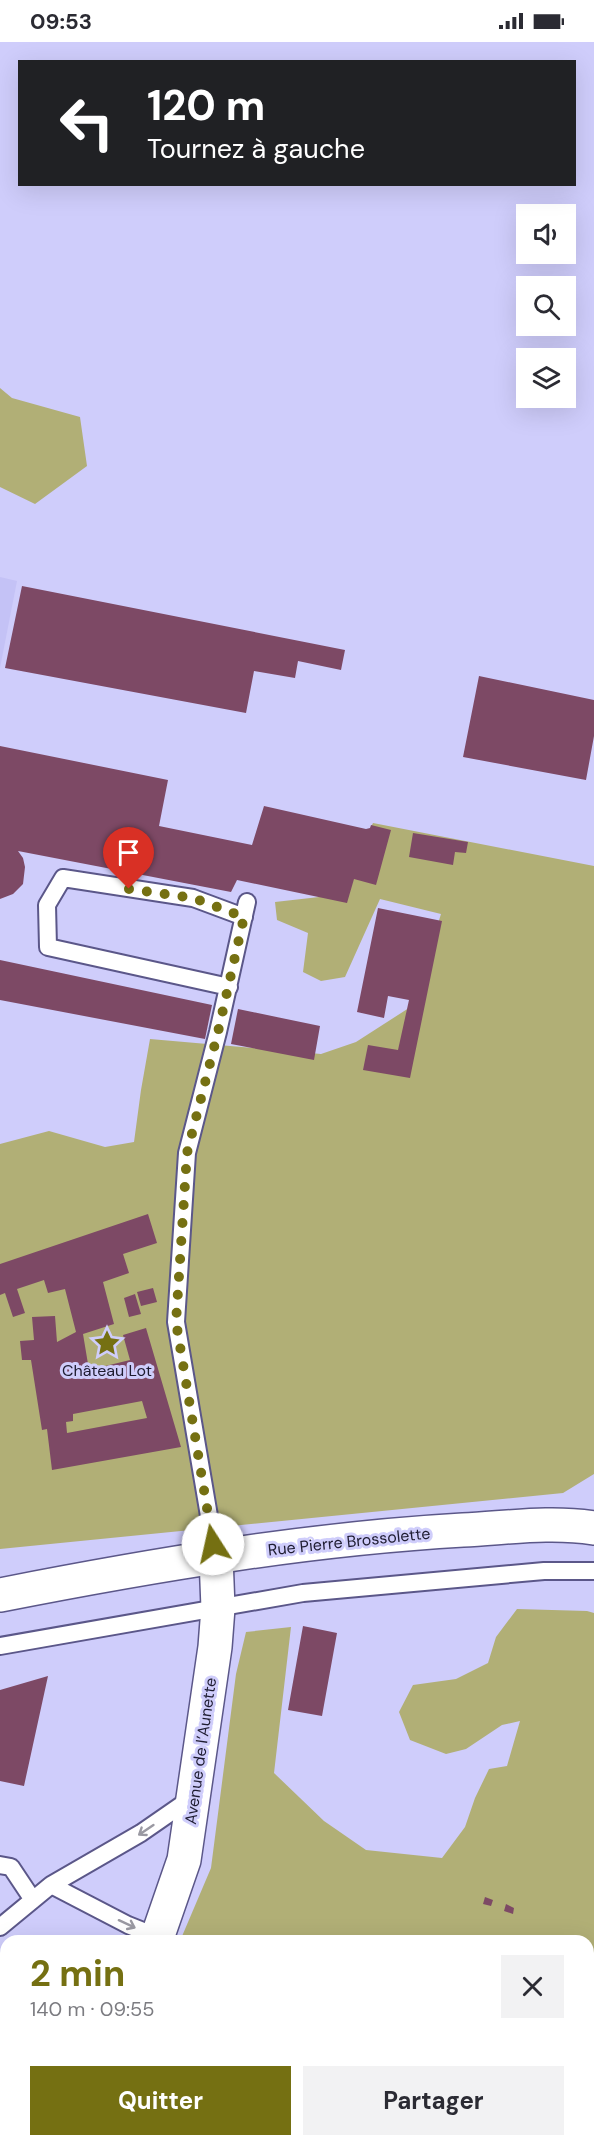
<!DOCTYPE html>
<html lang="fr">
<meta charset="utf-8">
<style>
body{margin:0;font-family:"DM Sans",sans-serif;background:#f2f2f3;color:#2b2b33;height:100vh;display:flex;flex-direction:column;font-size:22px;white-space:nowrap}
*{box-sizing:border-box;margin:0}
p{font-size:20px;color:#7c7c81}
.icon{flex:none;width:33px;height:33px;fill:none;stroke:currentColor;stroke-width:2;stroke-linecap:round;stroke-linejoin:round}
.map{position:relative;flex:1;overflow:hidden}
.sheet{position:absolute;left:0px;top:1893px;width:594px;height:212px;display:flex;flex-direction:column;background:#fff;border-radius:18px 18px 0 0;box-shadow:0 6px 24px #0002}
.sheet>*{flex:none}
.top-card{position:absolute;left:18px;top:18px;width:558px;height:126px;border-radius:0px;box-shadow:0 6px 24px #0002;background:#202124;color:#fff;overflow:hidden}
.tools{position:absolute;left:516px;top:162px;display:grid;gap:12px}
.tools a{display:grid;place-items:center;width:60px;height:60px;border-radius:0px;background:#fff;box-shadow:0 6px 24px #0002;font-size:30px}
.pin{position:absolute;display:grid;place-items:center;width:51px;height:51px;color:#fff;margin:-62px -26px;border-radius:50% 50% 50% 0;rotate:-45deg;box-shadow:0 0 6px #0007}
.pin .icon{rotate:45deg}
.me{position:absolute;width:66px;margin:-33px;rotate:350deg;stroke-linejoin:round;filter:drop-shadow(0 0 4px #0008)}
.turn{display:flex;align-items:center;gap:21px;height:126px;padding:0 30px;font-size:27px}
.turn .icon{width:78px;height:78px;stroke-width:2.5}
.turn b{display:block;font-size:42px;line-height:51px}
.round{display:grid;place-items:center;flex:none;width:63px;height:63px;border-radius:0px;background:#f2f2f3}
.summary{display:flex;align-items:center;justify-content:space-between;height:102px;padding:0 30px}
h1{font-size:36px;font-weight:700;line-height:45px;color:#757012}
.button{display:flex;gap:12px;margin-top:auto;padding:12px 30px}
.button a{flex:1;height:69px;border-radius:0px;background:#757012;color:#fff;font-size:24px;font-weight:700;line-height:69px;text-align:center}
.button a+a{background:#f2f2f3;color:#2b2b33}
.status{display:flex;justify-content:space-between;align-items:center;height:42px;padding:0 30px;background:#fff;direction:ltr}
.status svg{height:16px;fill:currentColor}
.map>svg:first-child{display:block}
.built{fill:#c4c2f6}
.green{fill:#b1af76}
.building{fill:#7d4965;fill-rule:evenodd}
.lines{fill:none;stroke-linecap:round;stroke-linejoin:round}
.lane-casing{stroke:#5b5789;stroke-width:20}
.street-casing{stroke:#5b5789;stroke-width:36}
.secondary-casing{stroke:#5b5789;stroke-width:36}
.lane{stroke:#fff;stroke-width:16}
.street{stroke:#fff;stroke-width:33}
.secondary{stroke:#fff;stroke-width:33}
.oneway{stroke:#9a99a2}
.route{stroke:#757012;stroke-width:10;stroke-dasharray:0 18}
.labels{text-anchor:middle;stroke-width:6;stroke-linejoin:round;paint-order:stroke}
.poi-label{font-size:16px;fill:#1e1c31;stroke:#cfcdfb}
.street-label{font-size:16px;fill:#1e1c31;stroke:#cfcdfb}
</style>
<div class="status"><b>09:53</b><svg viewBox="0 0 49 12"><path d="M0 12V9h3v3zM5 12V6h3v6zM10 12V3h3v9zM15 12V0h3v12zM26 1h20v11H26zM47 4h2v5h-2z"/></svg></div>
<div class="map">
<svg width="594" height="2104" viewBox="0 0 594 2104">
<rect width="100%" height="100%" fill="#cfcdfb"/>
<path class="built" d="M0,535L17,539L0,626Z"/>
<path class="green" d="M0,346L12,356L80,375L87,424L35,462L0,445Z
M373,781L594,824V1432L563,1451L0,1507V1102L49,1089L105,1105L134,1100L141,1048L150,997L321,1012L356,1000L412,964L441,872L380,857L345,935L321,939L303,930L308,891L277,878L275,860L337,853Z
M517,1567L587,1569L594,1571V2104H93L95,2098H588V1899H180L211,1826L236,1632L246,1590L291,1585L274,1731L324,1779L366,1808L442,1816L465,1785L475,1756L489,1727L507,1724L520,1679L502,1683L466,1707L446,1712L410,1698L399,1670L413,1643L456,1637L488,1621L496,1595Z"/>
<path class="building" d="M22,544L345,608L341,628L298,619L295,636L254,629L246,671L5,626Z
M479,634L594,658V694L586,738L463,715Z
M0,704L168,738L159,784L252,803L264,764L366,787L370,786L371,783L391,788L376,843L354,837L347,861L237,838L231,850L18,809L23,816L25,825L23,842L13,852L0,857Z
M413,791L468,800L466,811L455,810L453,823L409,815Z
M378,866L442,879L410,1036L363,1028L368,1003L398,1008L409,958L388,954L384,976L357,970Z
M0,918L212,963L205,997L0,958Z
M238,967L320,984L314,1018L231,1002Z
M148,1172L157,1201L123,1212L129,1231L103,1240L114,1282L83,1292L89,1328L130,1318L123,1293L146,1286L181,1405L52,1428L47,1387L42,1388L31,1318H22L20,1299L34,1298L32,1275L55,1274L57,1300L76,1290L65,1247L48,1251L44,1238L17,1247L25,1271L13,1275L5,1251L0,1253V1222ZM142,1359L147,1376L67,1391L66,1380L73,1379V1372Z
M153,1246L157,1260L141,1264L137,1250Z
M135,1252L141,1272L129,1275L124,1256Z
M303,1584L337,1591L322,1674L288,1668Z
M48,1634L24,1744L0,1739V1648Z
M485,1855L493,1858L491,1864L483,1862Z
M506,1862L514,1866L513,1872L504,1869Z"/>
<g class="lines">
<defs>
<path id="lane" d="M229,945L48,905L47,863L63,836L193,856L244,875
M216,1515L176,1280L187,1111L218,990L247,860
M0,1604L303,1551L544,1529H594
M0,1823L11,1825L33,1858
M0,1885L51,1843
M158,1895L128,1883L51,1843L141,1791L193,1755"/>
<path id="street" d="M156,1899L184,1818L215,1605L218,1566L216,1515
M66,2104L69,2098"/>
<path id="secondary" d="M0,1553C153,1523 307,1497 463,1488C506,1486 551,1479 594,1486"/>
</defs>
<use href="#lane" class="lane-casing"/>
<use href="#street" class="street-casing"/>
<use href="#secondary" class="secondary-casing"/>
<use href="#lane" class="lane"/>
<use href="#street" class="street"/>
<use href="#secondary" class="secondary"/>
</g>
<defs><path id="oneway-shaft" d="M-6 0H5M1.5-3L5.5 0L1.5 3" fill="none" stroke-width="1.6" stroke-linecap="round" stroke-linejoin="round" transform="scale(1.5)"/></defs>
<g class="oneway">
<use href="#oneway-shaft" transform="translate(146 1788) rotate(146)"/>
<use href="#oneway-shaft" transform="translate(127 1882) rotate(25)"/>
</g>
<g class="lines">
<path class="route" d="M129,847L193,856L244,875L218,990L187,1111L176,1280L213,1502"/>
</g>
<defs>
<symbol id="sight-bare" viewBox="-9 -9 18 18"><path d="M0-6L1.8-2.2L6-1.7L2.9 1.2L3.7 5.4L0 3.3L-3.7 5.4L-2.9 1.2L-6-1.7L-1.8-2.2Z" fill="#757012" stroke="#cfcdfb" stroke-width="2.5" paint-order="stroke"/></symbol>
</defs>
<g fill-rule="evenodd">
<use href="#sight-bare" x="88" y="1282" width="38" height="38"/>
</g>
<g class="labels">
<g class="poi-label">
<text x="107" y="1334">Château Lot</text>
</g>
<g class="street-label">
<text transform="translate(349 1499) rotate(-6)" y="6">Rue Pierre Brossolette</text>
<text transform="translate(200 1709) rotate(-82)" y="6">Avenue de l’Aunette</text>
</g>
</g>
</svg>
<div class="tools">
<a><svg class="icon" aria-label="sound" viewBox="0 0 24 24"><path d="M4 9h4l5-4v14l-5-4H4zM17 9q2 3 0 6"/></svg></a>
<a><svg class="icon" aria-label="search" viewBox="0 0 24 24"><circle cx="10" cy="10" r="6"/><path d="M15 15l6 6"/></svg></a>
<a><svg class="icon" aria-label="layers" viewBox="0 0 24 24"><path d="M12 4l9 5-9 5-9-5zM3 14l9 5 9-5"/></svg></a>
</div>
<div class="pin" style="left:129px;top:847px;background:#d93025"><svg class="icon" aria-label="arrive" viewBox="0 0 24 24"><path d="M6 21V4h12l-3 4 3 4H6"/></svg></div>
<svg class="me" style="left:213px;top:1502px" viewBox="-20 -20 40 40"><circle r="19" fill="#fff"/><path d="M0-13L10 11 0 6-10 11z" fill="#757012"/></svg>
<div class="top-card">
<div class="turn"><svg class="icon" aria-label="left" viewBox="0 0 24 24"><path d="M17 20v-9H6M10 6l-5 5 5 5"/></svg><div><b>120 m</b>Tournez à gauche</div></div>
</div>
<section class="sheet">
<div class="summary"><div><h1>2 min</h1><p>140 m · 09:55</p></div><a class="round"><svg class="icon" aria-label="close" viewBox="0 0 24 24"><path d="M6 6l12 12M18 6L6 18"/></svg></a></div>
<div class="button"><a>Quitter</a><a>Partager</a></div>
</section>
</div>
